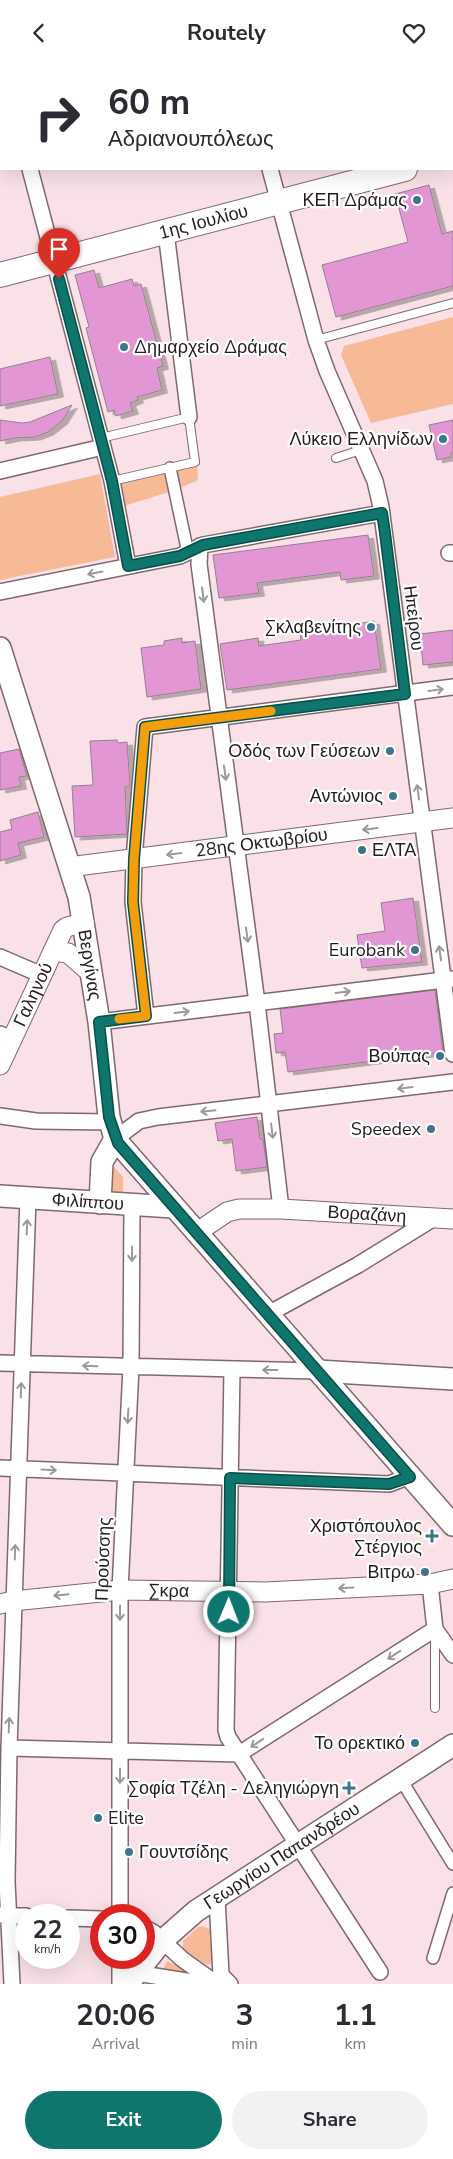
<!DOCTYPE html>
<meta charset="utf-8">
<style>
body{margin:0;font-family:"Nunito Sans",sans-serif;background:#f2f2f3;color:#2b2b33;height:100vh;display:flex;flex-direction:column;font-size:19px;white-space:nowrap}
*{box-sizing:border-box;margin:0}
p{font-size:16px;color:#7c7c81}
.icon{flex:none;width:28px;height:28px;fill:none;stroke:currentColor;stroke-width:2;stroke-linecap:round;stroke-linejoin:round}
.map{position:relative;height:1919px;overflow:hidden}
.sheet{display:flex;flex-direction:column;background:#fff;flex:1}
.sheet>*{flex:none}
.top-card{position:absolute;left:0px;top:0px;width:454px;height:105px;box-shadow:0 5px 20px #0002;background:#fff;color:#2b2b33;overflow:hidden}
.speed{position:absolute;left:15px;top:1839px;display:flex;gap:10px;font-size:25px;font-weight:700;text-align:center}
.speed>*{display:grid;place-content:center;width:65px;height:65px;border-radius:50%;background:#fff;box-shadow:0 5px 20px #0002;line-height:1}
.speed small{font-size:12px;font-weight:400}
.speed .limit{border:8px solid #d22;background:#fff;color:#111}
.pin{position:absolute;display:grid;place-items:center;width:42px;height:42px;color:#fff;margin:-51px -21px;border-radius:50% 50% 50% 0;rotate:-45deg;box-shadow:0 0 5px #0007}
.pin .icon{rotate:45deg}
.me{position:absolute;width:55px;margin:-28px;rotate:1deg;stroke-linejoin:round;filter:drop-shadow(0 0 4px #0008)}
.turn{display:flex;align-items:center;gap:18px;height:105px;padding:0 25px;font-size:22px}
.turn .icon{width:65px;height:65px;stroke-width:2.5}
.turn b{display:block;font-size:35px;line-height:42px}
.eta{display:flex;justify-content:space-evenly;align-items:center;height:85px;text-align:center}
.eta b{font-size:30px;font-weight:700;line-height:35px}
.cta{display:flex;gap:10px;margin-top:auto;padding:10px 25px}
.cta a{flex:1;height:58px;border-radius:30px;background:#0f766e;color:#fff;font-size:20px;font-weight:700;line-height:58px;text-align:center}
.cta a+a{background:#f2f2f3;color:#2b2b33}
header{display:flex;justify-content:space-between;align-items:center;height:65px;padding:0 25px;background:#fff;font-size:22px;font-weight:700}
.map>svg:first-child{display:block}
.green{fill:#f6ba96}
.building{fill:#e396d4;stroke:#92828e;filter:url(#shadow)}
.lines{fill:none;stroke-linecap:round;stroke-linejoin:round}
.service-casing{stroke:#7e696f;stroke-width:10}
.pedestrian-casing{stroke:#7e696f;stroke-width:14}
.minor-casing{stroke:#7e696f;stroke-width:18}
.tertiary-casing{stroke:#7e696f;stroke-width:21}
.secondary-casing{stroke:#7e696f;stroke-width:24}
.primary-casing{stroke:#7e696f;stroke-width:26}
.service{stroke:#fff;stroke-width:8}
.pedestrian{stroke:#fff;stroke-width:11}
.minor{stroke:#fff;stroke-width:15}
.tertiary{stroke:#fff;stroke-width:19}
.secondary{stroke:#fff;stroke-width:21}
.primary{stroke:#fff;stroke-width:24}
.oneway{stroke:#9c999a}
.route-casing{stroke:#0a4d48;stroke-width:12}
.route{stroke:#0f766e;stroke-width:9}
.slow{stroke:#f59e0b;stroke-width:9}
.poi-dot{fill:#3b758e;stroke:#fff;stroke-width:2}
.labels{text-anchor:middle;stroke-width:4.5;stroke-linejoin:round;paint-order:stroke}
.poi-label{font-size:18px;fill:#241c1e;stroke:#fff;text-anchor:end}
.street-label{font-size:18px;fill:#241c1e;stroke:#fff}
</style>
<header><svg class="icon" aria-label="back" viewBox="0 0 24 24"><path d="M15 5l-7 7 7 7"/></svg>Routely<svg class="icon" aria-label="heart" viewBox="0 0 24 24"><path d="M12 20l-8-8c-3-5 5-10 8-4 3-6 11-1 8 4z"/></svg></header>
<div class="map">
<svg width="453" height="1919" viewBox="0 0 453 1919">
<defs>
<filter id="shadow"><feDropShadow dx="5.5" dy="3" stdDeviation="0" flood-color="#0004"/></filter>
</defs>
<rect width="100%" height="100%" fill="#f9e1e7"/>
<path class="green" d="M453,252V339L371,358L341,290L344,281Z
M197,401L198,415L178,424L174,406Z
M165,408L169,427L124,441L120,418Z
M100,409L115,492L0,515V432Z
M107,1102H114L123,1112V1130L106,1129Z
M203,1861L211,1865L213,1898L207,1900L183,1884V1876L198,1862Z
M167,1896L189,1906V1909L162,1906Z"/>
<path class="building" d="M429,120L442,169L453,166V221L336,252L322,200L408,177L395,129Z
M94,205L99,223L132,214L134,221L141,219L163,301L157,303L162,325L137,332L138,335L130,338L133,346L116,351L114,345L108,347L86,263L89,262L75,210Z
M50,292L58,329L0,341V304Z
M72,340L62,356L48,367L35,372L15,373L0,376V355L22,358L30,357Z
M453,355V388H451V392L437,395L429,360Z
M368,470L374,511L341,515L340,507L257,518L259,528L219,533L213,490Z
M374,556L381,604L227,625L220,579L258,573L259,581L301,575L300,569Z
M453,565V597L423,600L420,569Z
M182,573V578L195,576L201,624L147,632L141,583L164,580V576Z
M117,675L118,678L127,677L130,721L125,722L127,769L75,772L72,721L93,720L90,676Z
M19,684L27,711L19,712L21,721L0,725V688Z
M38,747L44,772L18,778L21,790L0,796V767L12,764L10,755Z
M413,833L422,897L362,903L357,870L385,866L381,838Z
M435,925L443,987L288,1007L285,987L276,988L274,969L283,968L280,944Z
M257,1052L260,1074H263L267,1102L236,1106L232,1074L218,1076L215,1058Z"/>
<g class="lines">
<defs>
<path id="service" d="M316,275L453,238
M101,373L189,352L195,397L112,416
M336,393L361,385
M435,1567V1643"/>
<path id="pedestrian" d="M170,403L188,488
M400,1713L453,1799
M433,1893L453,1828"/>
<path id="minor" d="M3,0V1
M243,0L244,1
M396,0V1
M154,1L159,0
M0,42H1
M30,104L112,416L128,501
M270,104L316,275L327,306L375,416L381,442L453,989
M166,167L189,352
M0,406L103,382
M200,481L199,499L257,938L281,1144
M449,488H453
M0,527L180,491L203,480L382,448
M0,892L42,910
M146,951L133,837L134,794L145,662L453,622
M99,957L452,914
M0,969L12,974
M0,1051L36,1056L110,1057
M115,1074L139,1056L158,1052L453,1017
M268,1249L358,1200L434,1153
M0,1298L318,1306
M232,1305L226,1665L228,1672L380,1907
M0,1403L389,1419L410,1411
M430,1519L435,1564L453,1590
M9,1683L239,1689L435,1564
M217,1833L221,1910L230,1919
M0,1850L26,1851
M120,1850V1525L131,1302L132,1140
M69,1853L101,1854
M144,1862L153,1867L182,1894L217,1919
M120,1892V1919
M136,1908L205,1919
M12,1919L7,1817L9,1683L28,1133"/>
<g id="tertiary">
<path id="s1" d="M69,802L453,753"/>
<path d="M53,886L68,888L91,908"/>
<path id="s2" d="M0,1000L63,865L67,862L84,857"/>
<path id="s3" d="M196,1168L227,1147L239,1144H281L453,1154"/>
<path id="s4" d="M0,1539L13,1536L120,1525L265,1527L430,1519L453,1514"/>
</g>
<g id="secondary">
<path id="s5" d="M0,583L79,832L99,957L109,1052L115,1074L453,1460"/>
<path id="s6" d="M0,1131L173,1142"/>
<path d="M100,1138L102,1097L115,1074"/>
<path d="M318,1306L453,1314"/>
<path id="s7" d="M128,1919L162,1876L196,1846L453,1680"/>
</g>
<g id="primary">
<path d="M452,89H453"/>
<path id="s8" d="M0,210L405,104"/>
</g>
</defs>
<use href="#service" class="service-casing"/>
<use href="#pedestrian" class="pedestrian-casing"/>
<use href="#minor" class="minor-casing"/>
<use href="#tertiary" class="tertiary-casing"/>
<use href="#secondary" class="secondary-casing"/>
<use href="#primary" class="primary-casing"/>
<use href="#service" class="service"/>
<use href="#pedestrian" class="pedestrian"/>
<use href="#minor" class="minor"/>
<use href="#tertiary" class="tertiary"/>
<use href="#secondary" class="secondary"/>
<use href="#primary" class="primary"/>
</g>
<defs><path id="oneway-shaft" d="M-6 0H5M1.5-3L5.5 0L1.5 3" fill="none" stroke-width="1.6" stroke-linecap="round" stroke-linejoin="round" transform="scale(1.25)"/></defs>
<g class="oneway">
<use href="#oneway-shaft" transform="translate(95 508) rotate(169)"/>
<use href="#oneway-shaft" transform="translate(203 530) rotate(83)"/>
<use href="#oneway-shaft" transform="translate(436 625) rotate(-8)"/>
<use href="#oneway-shaft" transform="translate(225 708) rotate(82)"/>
<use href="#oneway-shaft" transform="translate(418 727) rotate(-98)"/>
<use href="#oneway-shaft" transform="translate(370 764) rotate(173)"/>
<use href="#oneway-shaft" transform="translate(174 789) rotate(173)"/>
<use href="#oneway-shaft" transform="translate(247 870) rotate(82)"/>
<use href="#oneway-shaft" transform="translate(440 888) rotate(-98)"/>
<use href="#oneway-shaft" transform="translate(343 927) rotate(-7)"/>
<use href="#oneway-shaft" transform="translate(182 947) rotate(-7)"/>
<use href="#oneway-shaft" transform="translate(405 1023) rotate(173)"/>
<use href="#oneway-shaft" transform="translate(208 1046) rotate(174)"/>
<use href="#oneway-shaft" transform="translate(272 1066) rotate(83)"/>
<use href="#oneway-shaft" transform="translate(27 1162) rotate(-88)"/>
<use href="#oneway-shaft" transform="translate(132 1189) rotate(91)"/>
<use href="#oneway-shaft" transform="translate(90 1301) rotate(-178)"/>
<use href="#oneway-shaft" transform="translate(270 1305) rotate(-180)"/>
<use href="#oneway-shaft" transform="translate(21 1325) rotate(-88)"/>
<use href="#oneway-shaft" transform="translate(128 1351) rotate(93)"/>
<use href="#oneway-shaft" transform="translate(49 1405) rotate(3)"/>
<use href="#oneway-shaft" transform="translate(15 1487) rotate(-88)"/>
<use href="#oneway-shaft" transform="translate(346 1523) rotate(177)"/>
<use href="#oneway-shaft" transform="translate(61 1530) rotate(174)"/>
<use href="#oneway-shaft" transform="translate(120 1548) rotate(90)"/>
<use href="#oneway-shaft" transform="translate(394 1590) rotate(147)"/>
<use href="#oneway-shaft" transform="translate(9 1660) rotate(-88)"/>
<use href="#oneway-shaft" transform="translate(257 1678) rotate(147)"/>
<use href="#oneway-shaft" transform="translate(120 1711) rotate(90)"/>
</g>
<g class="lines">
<defs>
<path id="route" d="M59,214L112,416L128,501L180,491L203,480L382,448L385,468L405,629L145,662L134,794L133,837L146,951L99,957L109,1052L118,1078L410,1412L389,1419L230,1413L229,1547"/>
</defs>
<use href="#route" class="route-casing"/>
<use href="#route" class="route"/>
<path class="slow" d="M119,954L146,951L133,837L134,794L145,662L271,646"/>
</g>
<g class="poi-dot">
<circle cx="417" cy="135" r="5"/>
<circle cx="124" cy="282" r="5"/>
<circle cx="443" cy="374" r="5"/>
<circle cx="371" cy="562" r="5"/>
<circle cx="390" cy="686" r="5"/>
<circle cx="393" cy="731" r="5"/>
<circle cx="362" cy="785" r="5"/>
<circle cx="415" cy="885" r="5"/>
<circle cx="440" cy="991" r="5"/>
<circle cx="431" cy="1064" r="5"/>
<path d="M429.5 1463.5h5v5h5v5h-5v5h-5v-5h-5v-5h5z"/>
<circle cx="425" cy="1507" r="5"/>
<circle cx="415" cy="1678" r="5"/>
<path d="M346.5 1715.5h5v5h5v5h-5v5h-5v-5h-5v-5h5z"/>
<circle cx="98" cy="1753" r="5"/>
<circle cx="129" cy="1787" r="5"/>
</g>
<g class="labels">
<g class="poi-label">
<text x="407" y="141">ΚΕΠ Δράμας</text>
<text x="134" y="288" text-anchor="start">Δημαρχείο Δράμας</text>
<text x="433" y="380">Λύκειο Ελληνίδων</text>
<text x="361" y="568">Σκλαβενίτης</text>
<text x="380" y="692">Οδός των Γεύσεων</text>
<text x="383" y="737">Αντώνιος</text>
<text x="372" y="791" text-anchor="start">ΕΛΤΑ</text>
<text x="405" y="891">Eurobank</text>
<text x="430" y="997">Βούπας</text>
<text x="421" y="1070">Speedex</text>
<text x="422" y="1467">Χριστόπουλος<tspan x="422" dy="21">Στέργιος</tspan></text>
<text x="415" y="1513">Βιτρω</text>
<text x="405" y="1684">Το ορεκτικό</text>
<text x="339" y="1729">Σοφία Τζέλη - Δεληγιώργη</text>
<text x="108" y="1759" text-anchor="start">Elite</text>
<text x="139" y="1793" text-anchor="start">Γουντσίδης</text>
</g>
<g class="street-label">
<text dy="6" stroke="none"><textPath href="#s8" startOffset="210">1ης Ιουλίου</textPath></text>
<text transform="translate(414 553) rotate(83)" y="6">Ηπείρου</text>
<text dy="6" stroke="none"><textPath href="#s1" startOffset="194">28ης Οκτωβρίου</textPath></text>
<text dy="6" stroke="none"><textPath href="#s5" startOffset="330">Βεργίνας</textPath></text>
<text dy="6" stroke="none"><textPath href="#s2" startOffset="78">Γαληνού</textPath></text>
<text dy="6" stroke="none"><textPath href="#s6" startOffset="88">Φιλίππου</textPath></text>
<text dy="6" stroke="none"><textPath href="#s3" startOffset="178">Βοραζάνη</textPath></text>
<text transform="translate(103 1494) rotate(-88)" y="6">Προύσσης</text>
<text dy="6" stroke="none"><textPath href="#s4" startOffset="170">Σκρα</textPath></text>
<text dy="6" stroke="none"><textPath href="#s7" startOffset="202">Γεωργίου Παπανδρέου</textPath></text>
</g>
</g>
</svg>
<div class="speed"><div>22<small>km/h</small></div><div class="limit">30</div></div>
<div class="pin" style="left:59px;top:214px;background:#d93025"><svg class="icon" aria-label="arrive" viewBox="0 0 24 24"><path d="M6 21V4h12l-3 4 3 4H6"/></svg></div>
<svg class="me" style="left:229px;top:1547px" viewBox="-20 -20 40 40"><circle r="17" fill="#0f766e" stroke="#fff" stroke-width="3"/><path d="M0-11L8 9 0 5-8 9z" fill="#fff"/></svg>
<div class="top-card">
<div class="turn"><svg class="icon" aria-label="right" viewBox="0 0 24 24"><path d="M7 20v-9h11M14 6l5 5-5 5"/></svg><div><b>60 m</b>Αδριανουπόλεως</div></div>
</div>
</div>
<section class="sheet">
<div class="eta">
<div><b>20:06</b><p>Arrival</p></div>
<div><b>3</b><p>min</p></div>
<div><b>1.1</b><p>km</p></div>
</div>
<div class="cta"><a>Exit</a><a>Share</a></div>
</section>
